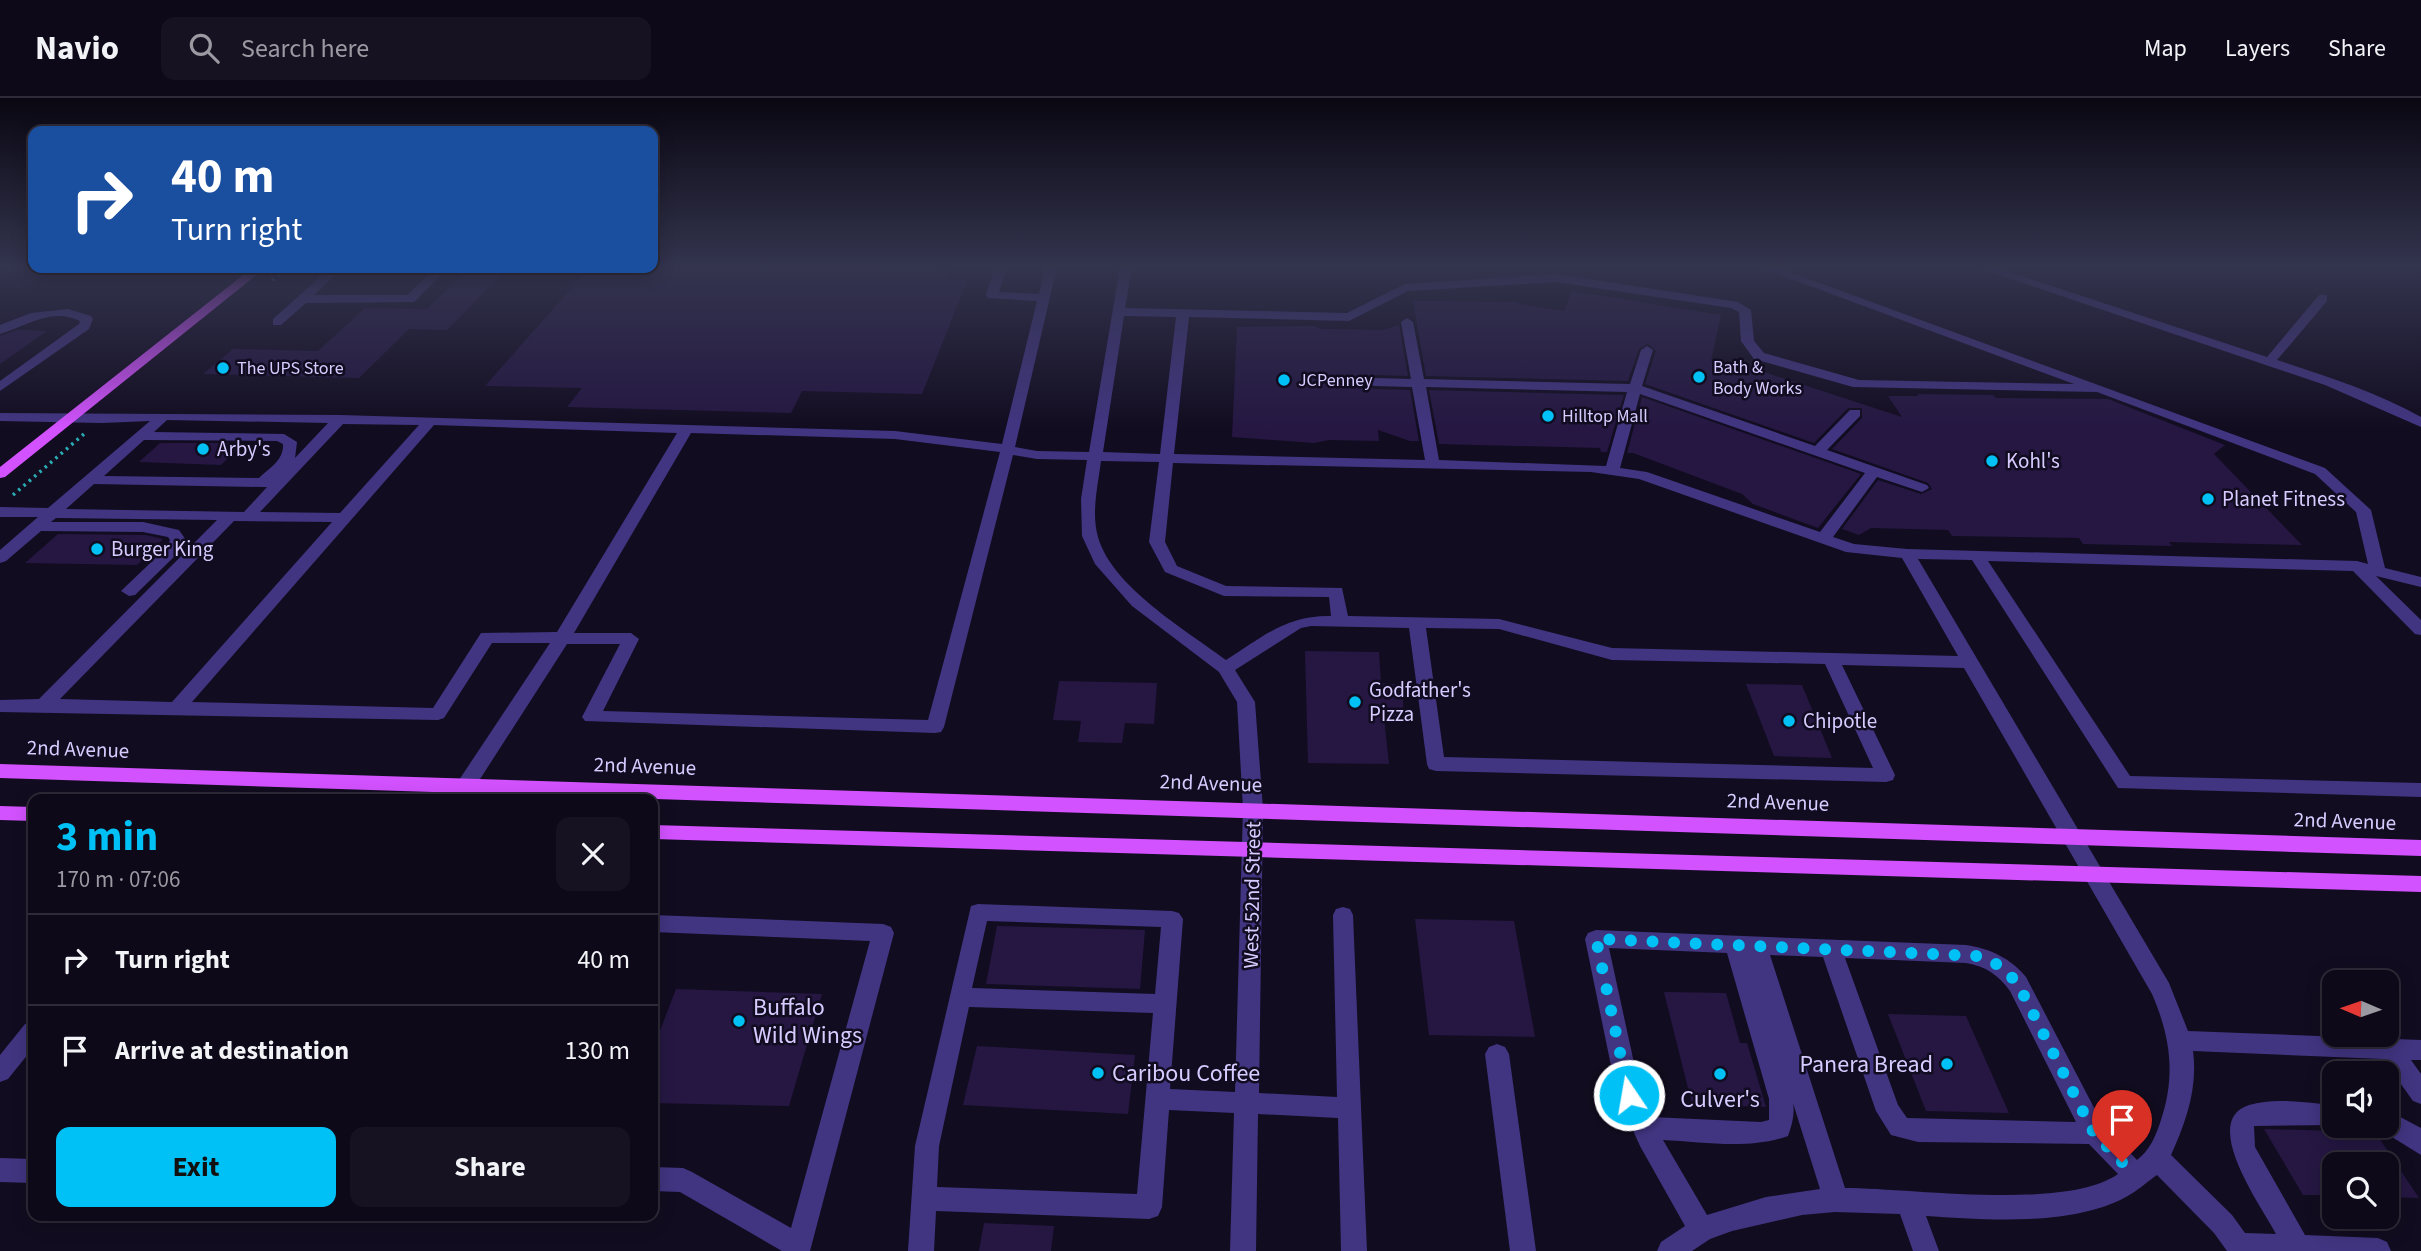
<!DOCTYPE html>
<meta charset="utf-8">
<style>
body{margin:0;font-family:"Source Sans 3",sans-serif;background:#171221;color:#f1f3f6;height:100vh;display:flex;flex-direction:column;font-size:26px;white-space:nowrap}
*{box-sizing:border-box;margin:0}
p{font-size:23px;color:#9b9aa2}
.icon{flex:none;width:38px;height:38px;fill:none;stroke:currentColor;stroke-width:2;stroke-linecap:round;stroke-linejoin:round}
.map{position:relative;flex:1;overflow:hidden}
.details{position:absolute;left:28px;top:696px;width:630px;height:427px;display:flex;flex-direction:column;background:#0e0918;border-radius:14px;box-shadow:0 4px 18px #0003,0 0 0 2px #2e2a37}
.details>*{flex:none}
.hud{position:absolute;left:28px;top:28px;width:630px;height:147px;border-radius:14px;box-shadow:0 4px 18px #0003,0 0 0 2px #2e2a37;background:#1a4fa0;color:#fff;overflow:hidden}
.needle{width:46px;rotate:272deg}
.buttons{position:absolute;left:2322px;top:872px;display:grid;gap:14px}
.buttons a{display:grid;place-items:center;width:77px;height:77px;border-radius:14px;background:#0e0918;box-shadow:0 4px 18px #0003,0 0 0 2px #2e2a37;font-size:35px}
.pin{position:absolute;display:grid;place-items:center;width:60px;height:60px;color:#fff;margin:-72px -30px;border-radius:50% 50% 50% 0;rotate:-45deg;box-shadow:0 0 7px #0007}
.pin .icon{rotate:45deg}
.me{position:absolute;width:77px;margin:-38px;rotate:348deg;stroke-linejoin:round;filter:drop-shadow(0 0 5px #0008)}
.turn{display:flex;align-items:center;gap:24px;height:147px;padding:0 28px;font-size:32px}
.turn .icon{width:91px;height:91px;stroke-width:2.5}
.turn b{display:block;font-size:49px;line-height:60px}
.round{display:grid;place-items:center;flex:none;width:74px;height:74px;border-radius:14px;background:#171221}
.overview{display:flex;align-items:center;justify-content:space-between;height:119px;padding:0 28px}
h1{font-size:42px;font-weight:700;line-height:52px;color:#00c1f6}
.primary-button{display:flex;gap:14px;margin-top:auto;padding:14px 28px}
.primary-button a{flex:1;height:80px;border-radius:14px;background:#00c1f6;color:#111;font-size:28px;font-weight:700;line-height:80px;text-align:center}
.primary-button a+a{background:#171221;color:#f1f3f6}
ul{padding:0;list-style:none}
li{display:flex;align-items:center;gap:21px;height:91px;padding:0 28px;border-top:2px solid #2e2a37}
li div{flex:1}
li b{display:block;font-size:26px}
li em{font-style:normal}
header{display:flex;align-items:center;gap:42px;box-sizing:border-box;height:98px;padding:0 35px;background:#0e0918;border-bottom:2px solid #2e2a37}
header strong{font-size:33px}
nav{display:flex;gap:38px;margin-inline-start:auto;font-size:24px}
.search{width:490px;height:63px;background:#171221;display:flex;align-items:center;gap:18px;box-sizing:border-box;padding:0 24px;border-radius:14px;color:#9b9aa2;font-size:26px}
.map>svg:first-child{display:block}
.building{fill:#251742}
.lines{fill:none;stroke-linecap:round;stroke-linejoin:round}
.path{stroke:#29adb5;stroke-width:3.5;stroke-dasharray:2.5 4.5;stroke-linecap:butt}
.minor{fill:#413581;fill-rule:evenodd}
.major{fill:#d352ff;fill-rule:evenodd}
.route{stroke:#00c1f6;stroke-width:12;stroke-dasharray:0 21.6}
.poi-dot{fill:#00c1f6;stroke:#120c20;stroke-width:2.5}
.labels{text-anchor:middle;stroke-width:5;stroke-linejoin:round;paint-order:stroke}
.far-poi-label{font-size:18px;fill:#d7cbff;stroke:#120c20;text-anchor:start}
.poi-label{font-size:21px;fill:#d7cbff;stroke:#120c20;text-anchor:start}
.street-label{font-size:21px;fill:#d7cbff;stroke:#120c20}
.near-poi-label{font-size:24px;fill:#d7cbff;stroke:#120c20;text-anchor:start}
</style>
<header>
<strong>Navio</strong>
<div class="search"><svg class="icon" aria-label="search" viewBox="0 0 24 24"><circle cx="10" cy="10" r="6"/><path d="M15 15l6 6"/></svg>Search here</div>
<nav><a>Map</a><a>Layers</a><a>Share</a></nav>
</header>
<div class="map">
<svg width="2421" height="1153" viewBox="0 0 2421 1153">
<rect width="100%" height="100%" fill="#120c20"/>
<path class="building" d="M843,169L951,172L947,181H968L922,296L802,293L791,315L567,309L582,290L485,288L589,170Z
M470,170H508L447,232L409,231L359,280L203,276L233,251L318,253L365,210L427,211Z
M1572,193L1721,217L1711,263L1752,270L1902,319L1888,298H1919L1917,296L1993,297L1996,300L2108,301L2225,347L2214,356L2302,447L2169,444L2172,448L2083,446L2079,440L1952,438L1948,432L1871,430L1859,437L1842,431L1878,382L1921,396L1932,391L1928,385L1832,351L1862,320V310H1848L1814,345L1645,286L1656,253L1648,246L1639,251L1628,283L1426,278L1413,203L1518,204L1519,206L1564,213Z
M1399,227L1408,278L1374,277L1365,285L1374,291L1410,292L1419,343H1410L1378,332L1379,343L1329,342L1314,345L1232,339L1237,229L1314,228L1322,231L1383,232Z
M17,232L47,233L0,266V238Z
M1429,292L1624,297L1607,354H1601L1600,350L1439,346Z
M1642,299L1861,376L1818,430L1753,406L1742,396L1633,355H1627Z
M160,345H244L221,367L139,364Z
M58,436L146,437L163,441L137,467L25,465Z
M1305,553L1379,554L1381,585L1402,587L1404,621L1384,620L1389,666L1308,665Z
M1059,583L1157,585L1154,626L1125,625L1122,645L1078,644L1081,623L1053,622Z
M1746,586L1802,587L1832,660L1774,658Z
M1415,821L1514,823L1535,939L1429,937Z
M997,828L1145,832L1140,891L986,886Z
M676,891L822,896L789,1008L653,1005V951Z
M1664,894L1726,895L1740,945H1747L1766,1009L1692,1006Z
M1888,916L1966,918L2009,1015L1926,1013Z
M977,948L1135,957L1128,1016L963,1007Z
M2264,1031L2375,1034L2419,1100L2387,1099V1066H2334V1097H2303Z
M984,1125L1054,1128L1051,1153H979Z"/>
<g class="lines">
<path class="path" d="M272,182L287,170
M13,397L84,336"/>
<path class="minor" d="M995,169H1007L999,194L1039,196L1045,169H1057L1015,349L1037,353L1089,354L1120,169H1132L1125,210L1347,215L1405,186L1556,176L1738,204L1751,212L1754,243L1764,255L1859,282L2074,286L1759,169H1776L2325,370L2371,412L2385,470L2421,479V489L2376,478L2421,522V537L2415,536L2353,473L1988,463L2130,678L2421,685V699L2118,690L1972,462L1918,461L2169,885L2188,933L2421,942V962H2411L2421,976V1006L2413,1003L2383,961L2193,953C2198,990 2186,1024 2171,1057L2232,1117L2245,1135L2276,1136C2262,1109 2199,1023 2249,1007C2275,999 2308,1005 2334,1007V1027H2338L2254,1028L2255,1049L2305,1137L2378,1140L2387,1144L2391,1153H2227L2214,1135L2157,1077C2148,1083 2141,1090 2131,1096C2078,1129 1987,1122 1926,1118L1939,1153H1913L1900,1116L1835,1114L1802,1117L1732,1133L1710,1141L1692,1153H1657L1661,1144L1685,1128L1640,1048L1617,997L1585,841L1588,835L1596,832L1966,847C1991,851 2010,860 2026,879L2103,1027L2137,1062C2150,1052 2155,1039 2160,1025C2176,979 2171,940 2152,896L1964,570L1842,567L1895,677L1893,682L1886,684L1436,673L1429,671L1427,666L1409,530L1311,528L1301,530L1235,572L1255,604L1263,711L1259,995L1337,999L1333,817L1336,811L1343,809L1350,811L1353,817L1367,1153H1341L1338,1020L1258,1016L1256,1153H1230L1234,1015L1169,1012L1162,1109L1158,1118L1149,1121L936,1113L934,1153H908L915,1048L971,808L978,806L1172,813L1179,815L1183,821L1170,991L1235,994L1243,711L1237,604L1219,574L1132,508L1095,466L1082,438L1081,401L1087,362L1037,361L1013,357L944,629L941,634L935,635L585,623L582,619L620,546H567L473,692L455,702H429L432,697L459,682L550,545H492L444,620L438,622L0,614V602L39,601L217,422L56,420L51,424H143L179,432L186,442L179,454L135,497L129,498L121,493L167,449L170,442L168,439L143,434L41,433L6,463L0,465V452L38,419H0V409L48,410L150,323L102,325L0,323V315L340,317L895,333L1002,346L1037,203L988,200L986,197ZM1556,184L1731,210L1739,214L1741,243L1754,261L1853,289L2097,294L2315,376L2356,414L2368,466L2357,463L1907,451L1854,446L1833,439L1877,379L1922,394L1929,390L1927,387L1827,352L1860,318V312H1850L1815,348L1642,288L1653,252L1647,248L1641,252L1630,286L1424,281L1413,224L1407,220L1401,224L1411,281L1374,280L1367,284L1374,288L1412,289L1425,362L1174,356L1189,219L1349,223L1408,193ZM1124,218L1176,219L1160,356L1103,354ZM1426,289L1627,294L1606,368L1439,362ZM1640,296L1865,375L1820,434L1647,374L1620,370ZM167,322L328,325L295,360L297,344L284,336L154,334ZM343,326L419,327L340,415L260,414ZM434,327L677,335L557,534L481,535L433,610L192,604ZM691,335L895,341L1000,354L928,622L603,613L639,541L631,535H574ZM144,342L277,343L283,346C284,362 270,370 259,380L104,378ZM1101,363L1159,364L1149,444L1165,474L1224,498L1329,499L1331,518C1286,517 1263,539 1226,562C1186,532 1112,489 1098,439C1091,415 1098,387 1101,363ZM1173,365L1591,374L1639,381L1846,454L1902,460L1958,558L1612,550L1499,521L1348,518L1342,490L1226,488L1177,468L1165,444ZM94,386L263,389H267L244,414L66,411ZM234,423L332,424L172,604L60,601ZM1426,530L1499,531L1612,562L1825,566L1873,670L1444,659ZM987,823L1161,829L1155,896L972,890ZM1609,850L1727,855L1769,1001V1022L1761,1024L1651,1019L1641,997ZM1770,857L1823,859L1876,1013L1891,1037L1918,1044L2089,1046L2118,1076C2066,1113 1910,1090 1845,1090ZM1845,860L1966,865C1986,868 1998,877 2010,893L2076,1024L1907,1020L1898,1007ZM969,909L1153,915L1137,1096L937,1089L939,1048ZM1793,1005L1820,1091L1766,1099L1707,1117L1663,1042C1704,1044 1749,1052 1788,1038C1792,1027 1795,1016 1793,1005Z
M1976,169H1994L2267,259L2319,197H2327V203L2277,262C2326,278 2376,294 2421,319V329L2325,287Z
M330,170H343L314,197H407L436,170H448L414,204L306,205L281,227H273V221Z
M68,211L91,218L93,221L89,231L0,293V283L79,226L80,223C52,209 26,228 0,236V227L31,215Z
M653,817L883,826L891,829L894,835L810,1153H782L680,1094L653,1093V1069L683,1070L692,1074L791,1130L870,843L653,834Z
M33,923V950L8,981L0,984V957L25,926Z
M1497,946L1505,949L1509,956L1536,1153H1510L1485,956L1489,949Z
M2387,1012L2421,1030V1057L2379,1031L2377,1027H2387Z
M0,1060L33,1061V1085L0,1084Z"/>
<path class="major" d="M252,170H265L5,379L0,380V369Z
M0,666L2421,742V758L0,680Z
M0,708L33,709V723L0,722Z
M653,727L2421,778V794L653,741Z"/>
</g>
<linearGradient id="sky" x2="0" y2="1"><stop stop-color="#0a0712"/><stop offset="0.51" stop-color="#33344e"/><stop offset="1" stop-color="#33344e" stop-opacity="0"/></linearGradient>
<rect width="2421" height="331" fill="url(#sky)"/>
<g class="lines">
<path class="route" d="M1629,997L1596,841L1978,858L2001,868L2018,886L2094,1035L2122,1064"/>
</g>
<g class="poi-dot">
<circle cx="223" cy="270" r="7"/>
<circle cx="1699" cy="279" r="7"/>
<circle cx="1284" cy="282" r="7"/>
<circle cx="1548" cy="318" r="7"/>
<circle cx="203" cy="351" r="7"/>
<circle cx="1992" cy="363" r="7"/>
<circle cx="2208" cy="401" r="7"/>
<circle cx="97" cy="451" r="7"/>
<circle cx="1355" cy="604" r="7"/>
<circle cx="1789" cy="623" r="7"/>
<circle cx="739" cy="923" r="7"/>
<circle cx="1947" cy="966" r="7"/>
<circle cx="1098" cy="975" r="7"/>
<circle cx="1720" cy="976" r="7"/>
</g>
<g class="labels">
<g class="far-poi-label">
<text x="1713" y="275">Bath &amp;<tspan x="1713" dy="21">Body Works</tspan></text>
<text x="237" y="276">The UPS Store</text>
<text x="1298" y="288">JCPenney</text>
<text x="1562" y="324">Hilltop Mall</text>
</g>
<g class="poi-label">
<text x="217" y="358">Arby's</text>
<text x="2006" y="370">Kohl's</text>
<text x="2222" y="408">Planet Fitness</text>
<text x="111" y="458">Burger King</text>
<text x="1369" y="599">Godfather's<tspan x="1369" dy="24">Pizza</tspan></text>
<text x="1803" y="630">Chipotle</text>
</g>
<g class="street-label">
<text transform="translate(78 651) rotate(2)" y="7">2nd Avenue</text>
<text transform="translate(645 668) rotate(2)" y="7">2nd Avenue</text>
<text transform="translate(1211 685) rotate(2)" y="7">2nd Avenue</text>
<text transform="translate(1778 704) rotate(2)" y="7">2nd Avenue</text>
<text transform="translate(2345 723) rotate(2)" y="7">2nd Avenue</text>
<text transform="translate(1252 797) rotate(-89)" y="7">West 52nd Street</text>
</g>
<g class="near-poi-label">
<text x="753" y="917">Buffalo<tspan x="753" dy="28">Wild Wings</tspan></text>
<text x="1933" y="974" text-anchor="end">Panera Bread</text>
<text x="1112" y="983">Caribou Coffee</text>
<text x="1720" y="1009" text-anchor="middle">Culver's</text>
</g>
</g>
</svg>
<div class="buttons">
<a><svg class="needle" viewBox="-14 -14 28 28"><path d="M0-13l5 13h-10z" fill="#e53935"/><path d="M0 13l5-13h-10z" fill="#9b9aa2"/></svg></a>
<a><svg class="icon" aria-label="sound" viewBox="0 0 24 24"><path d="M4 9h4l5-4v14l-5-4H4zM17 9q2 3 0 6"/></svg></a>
<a><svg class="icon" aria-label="search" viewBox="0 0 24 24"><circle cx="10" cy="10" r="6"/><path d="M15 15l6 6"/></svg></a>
</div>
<div class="pin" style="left:2122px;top:1064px;background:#d93025"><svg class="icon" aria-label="arrive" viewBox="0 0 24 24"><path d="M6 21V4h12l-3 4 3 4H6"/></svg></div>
<svg class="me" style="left:1629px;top:997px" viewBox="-20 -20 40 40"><circle r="17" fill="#00c1f6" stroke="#fff" stroke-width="3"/><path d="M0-11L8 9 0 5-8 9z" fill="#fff"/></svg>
<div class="hud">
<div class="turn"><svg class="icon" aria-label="right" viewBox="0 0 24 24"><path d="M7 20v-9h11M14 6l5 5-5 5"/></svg><div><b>40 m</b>Turn right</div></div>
</div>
<section class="details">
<div class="overview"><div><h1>3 min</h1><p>170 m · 07:06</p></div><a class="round"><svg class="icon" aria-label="close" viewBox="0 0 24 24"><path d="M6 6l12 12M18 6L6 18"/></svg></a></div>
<ul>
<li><svg class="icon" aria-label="right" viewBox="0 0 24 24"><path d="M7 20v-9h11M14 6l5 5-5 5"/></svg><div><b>Turn right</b></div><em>40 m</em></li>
<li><svg class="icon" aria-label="arrive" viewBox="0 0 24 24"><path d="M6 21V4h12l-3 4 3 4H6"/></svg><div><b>Arrive at destination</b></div><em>130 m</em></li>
</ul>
<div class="primary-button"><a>Exit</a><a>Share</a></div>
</section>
</div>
